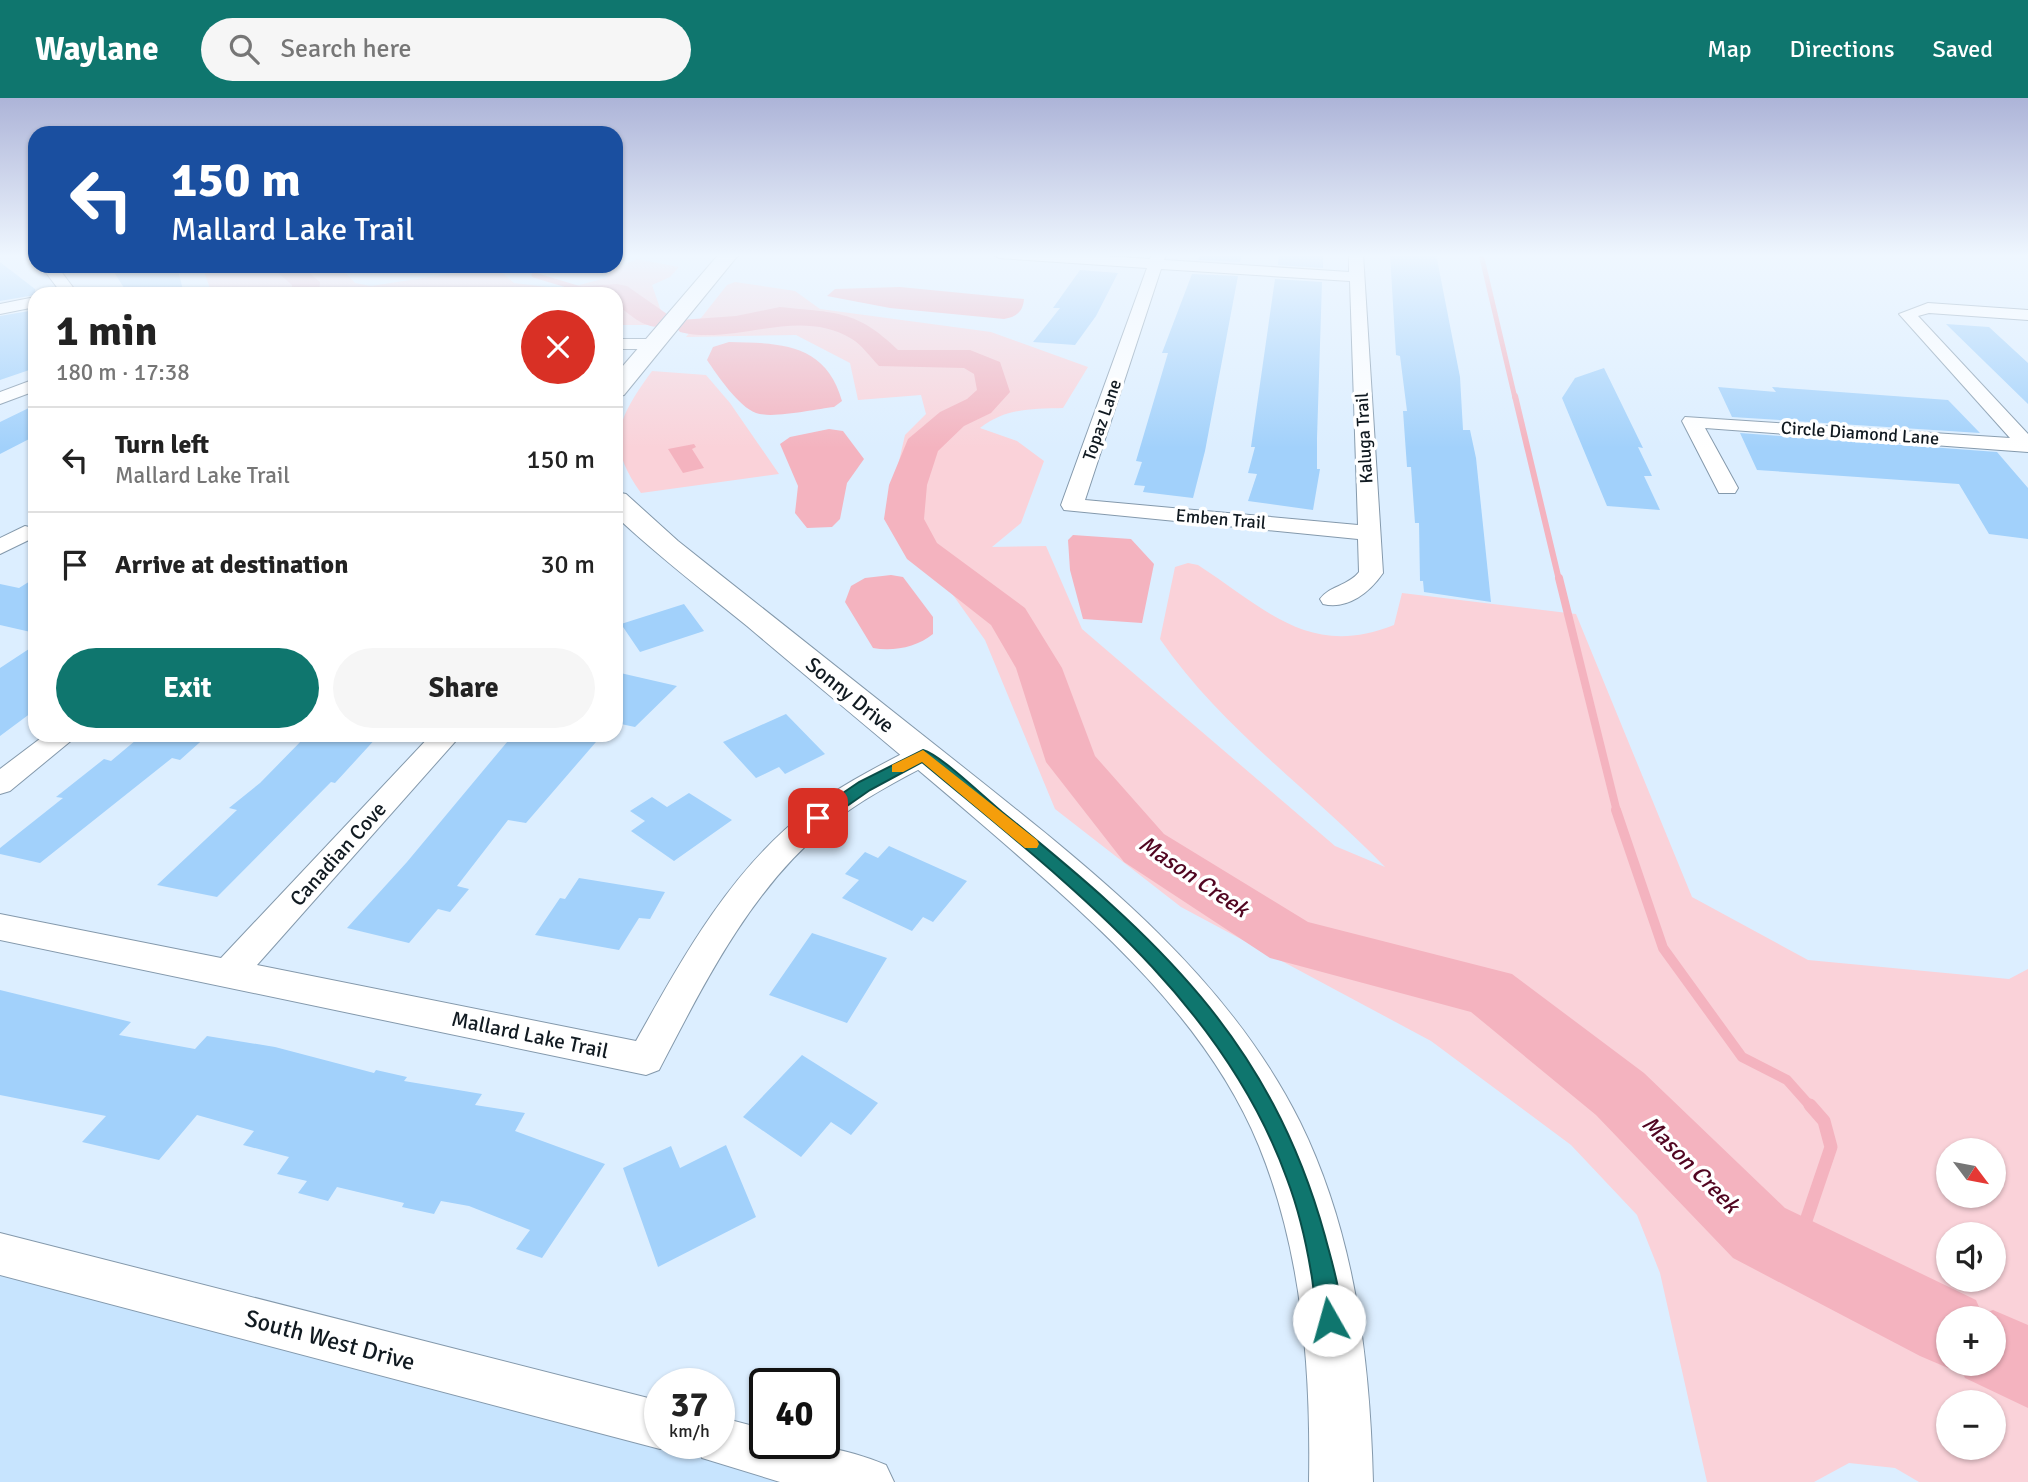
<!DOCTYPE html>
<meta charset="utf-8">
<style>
body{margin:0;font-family:Signika,sans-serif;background:#f6f6f6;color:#222;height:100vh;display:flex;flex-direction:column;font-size:26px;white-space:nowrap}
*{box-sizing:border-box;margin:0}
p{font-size:23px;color:#767676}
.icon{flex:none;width:38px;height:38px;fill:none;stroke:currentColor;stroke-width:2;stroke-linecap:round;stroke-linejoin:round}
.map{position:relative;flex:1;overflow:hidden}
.details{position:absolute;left:28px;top:189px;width:595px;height:455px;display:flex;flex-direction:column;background:#fff;border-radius:21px;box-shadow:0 2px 5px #0004}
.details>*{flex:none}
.banner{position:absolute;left:28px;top:28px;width:595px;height:147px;border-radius:21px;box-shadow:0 2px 5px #0004;background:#1a4fa0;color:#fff;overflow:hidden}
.needle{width:46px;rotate:122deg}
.fabs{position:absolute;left:1936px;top:1040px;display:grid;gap:14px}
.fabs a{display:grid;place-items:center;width:70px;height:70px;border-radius:50%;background:#fff;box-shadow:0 2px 5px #0004;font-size:35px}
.speed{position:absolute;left:644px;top:1270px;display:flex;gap:14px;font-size:35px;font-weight:700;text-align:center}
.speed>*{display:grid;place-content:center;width:91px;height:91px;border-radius:50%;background:#fff;box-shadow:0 2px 5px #0004;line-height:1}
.speed small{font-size:18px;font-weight:400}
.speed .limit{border:4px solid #111;border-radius:10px;background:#fff;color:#111}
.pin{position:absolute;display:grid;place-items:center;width:60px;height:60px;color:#fff;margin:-30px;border-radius:14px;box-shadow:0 4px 10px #0006}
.me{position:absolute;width:77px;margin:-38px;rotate:353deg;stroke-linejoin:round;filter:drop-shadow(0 0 5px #0008)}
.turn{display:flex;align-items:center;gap:24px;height:147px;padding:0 28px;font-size:32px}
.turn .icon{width:91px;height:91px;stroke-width:2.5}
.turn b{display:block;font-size:49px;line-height:60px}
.round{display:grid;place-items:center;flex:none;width:74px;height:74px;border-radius:37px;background:#f6f6f6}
.headline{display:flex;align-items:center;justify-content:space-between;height:119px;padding:0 28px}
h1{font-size:42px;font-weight:700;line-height:52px}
.cta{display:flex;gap:14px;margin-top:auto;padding:14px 28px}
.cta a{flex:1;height:80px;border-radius:42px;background:#0f766e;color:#fff;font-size:28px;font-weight:700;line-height:80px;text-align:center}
.cta a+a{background:#f6f6f6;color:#222}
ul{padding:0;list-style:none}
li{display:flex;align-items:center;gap:21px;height:105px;padding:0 28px;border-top:2px solid #e0e0e0}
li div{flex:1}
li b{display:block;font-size:26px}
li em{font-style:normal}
header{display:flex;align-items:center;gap:42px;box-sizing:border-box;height:98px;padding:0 35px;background:#0f766e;color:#fff}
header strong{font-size:33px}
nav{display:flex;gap:38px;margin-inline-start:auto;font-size:24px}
.search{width:490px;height:63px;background:#f6f6f6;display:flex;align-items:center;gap:18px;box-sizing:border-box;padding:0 24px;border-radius:38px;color:#767676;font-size:26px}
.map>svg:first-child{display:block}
.built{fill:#c7e4fe}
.green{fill:#fad2d9;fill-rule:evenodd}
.water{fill:#f4b3bf}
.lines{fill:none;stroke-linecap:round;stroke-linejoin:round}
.stream-far4{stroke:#f4b3bf;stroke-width:5}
.stream-far3{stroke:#f4b3bf;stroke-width:6}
.stream-far2{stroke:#f4b3bf;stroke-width:8}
.stream-far1{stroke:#f4b3bf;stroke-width:10}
.stream{stroke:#f4b3bf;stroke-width:13}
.river{fill:#f4b3bf;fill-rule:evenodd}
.building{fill:#a2d1fb}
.minor-casing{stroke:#8499ac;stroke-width:2}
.tertiary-casing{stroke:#8499ac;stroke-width:2}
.minor{fill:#fff;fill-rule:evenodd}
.tertiary{fill:#fff;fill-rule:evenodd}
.route{fill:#0f766e;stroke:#0a4d48;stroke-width:2}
.slow{fill:#f59e0b}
.labels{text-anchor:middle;stroke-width:7;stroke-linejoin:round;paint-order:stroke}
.far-street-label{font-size:18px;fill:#111a21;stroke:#fff}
.street-label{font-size:21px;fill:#111a21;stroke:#fff}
.water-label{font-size:23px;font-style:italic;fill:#510621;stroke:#fff}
.near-street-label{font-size:24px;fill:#111a21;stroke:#fff}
</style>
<header>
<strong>Waylane</strong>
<div class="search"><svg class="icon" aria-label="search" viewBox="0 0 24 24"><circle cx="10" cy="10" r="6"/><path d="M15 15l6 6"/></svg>Search here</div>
<nav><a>Map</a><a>Directions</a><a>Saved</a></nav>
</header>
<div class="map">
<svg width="2028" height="1384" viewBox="0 0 2028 1384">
<rect width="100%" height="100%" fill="#dceeff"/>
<path class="built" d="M0,1159L660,1346H698L841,1384H0Z"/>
<path class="green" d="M637,161L679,169L670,179L652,187L661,213L648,227H616V196H212L202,168H339L355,185L371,188L469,173L475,168H494L514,185L564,191L606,180L612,172Z
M735,184L795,193L820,211L991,234L1088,269L1063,310C1031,311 1006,310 980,330L1017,343L1044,363L1021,425L992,449L1046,448L1082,531L1335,748L1385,769C1311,692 1221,630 1160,541L1175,469L1188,465L1198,467C1266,511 1309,561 1394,527L1402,495L1576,516L1692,799L1808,862L2009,881L2028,871V1384H1919L1895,1370L1849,1365L1814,1384H1707L1660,1175L1637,1117L1571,1047L1431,943L1181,809L1055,711L985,542L948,490L899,442L886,420L905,337L926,316L921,297L858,302L850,265L796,237L686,239L727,187ZM1948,1052H1993V1097H1948ZM1948,1136H1993V1181H1948ZM1948,1220H1993V1265H1948ZM1948,1304H1993V1349H1948Z
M652,273L706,277L730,305L779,376L641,395C604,344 619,319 652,273Z"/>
<path class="water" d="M900,189L1024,201C1023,214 1016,219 1004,221L890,210L827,198L835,191Z
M729,244C780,245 826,245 842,303L834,309C815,311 773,321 756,315C739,309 717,277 707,262L713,249Z
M829,331L843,333L864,361L847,385L840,421L832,429L807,430L795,415L798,388L780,346L790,339Z
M694,346L696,349L692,351L704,370L683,375L668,351Z
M1073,437L1131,441L1154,466L1142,525L1083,521L1070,472L1068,442Z
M891,477L903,479L933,519V536C917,549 893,554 873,550L845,504L851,488L865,480Z"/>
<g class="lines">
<path class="stream-far4" d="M1481,156L1515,300
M510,168L523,173
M534,177L587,193"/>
<path class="stream-far3" d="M1515,298L1559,482"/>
<path class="stream-far2" d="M1559,480L1617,714"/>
<path class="stream-far1" d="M1616,712L1663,850L1742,959L1787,982L1811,1009"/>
<path class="stream" d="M1796,1152L1831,1049L1824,1023L1810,1007"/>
<path class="river" d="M270,168H301L320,184L319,196H291L292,187Z
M617,186L627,188L667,216L672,222L667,228C646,233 632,218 616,206V196H554L558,190Z
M780,209C835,215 856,211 898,252H970L1000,264L1010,294L991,315L964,328L938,353L927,387L924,421L937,445L1025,510L1062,570L1095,658L1164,736L1308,824L1512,876L1644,975L1785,1110L1976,1202L1982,1216L1993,1212L2028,1227V1310L1965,1280L1958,1265L1948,1270L1920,1258L1733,1160L1596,1017L1471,914L1270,860L1124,764L1046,664L1016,570L991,527L907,461L884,421L889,387L908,341L940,314L967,301L977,292L974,276L964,270L879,268C870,259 862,247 852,241C798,208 736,248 680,234L675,228L680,222L736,218ZM1948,1220H1993V1265H1948Z"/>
</g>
<path class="building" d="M1200,156H1242L1240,164L1198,162Z
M1279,156L1323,158V170L1278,167Z
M1390,156H1436L1460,279L1463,332H1470L1476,360L1491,504L1424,494L1423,483H1420L1419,425H1415L1411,369H1407L1403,313H1407L1400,258L1396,257Z
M0,164L35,191V197L0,203Z
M110,168H177L184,196H128Z
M1080,172L1118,175L1096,218L1075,247L1033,244L1060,210H1053Z
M1192,176L1238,178L1205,353L1193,400L1143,394L1145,388L1134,387L1142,364L1136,363L1168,255H1162Z
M1275,181L1322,184L1317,340V371H1320L1313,412L1248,403L1257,376L1248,375L1255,349H1251Z
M35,212V270L0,282V218Z
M1946,226L1989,229L2028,265V306Z
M1604,270L1643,350L1638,349L1652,378H1644L1660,412L1607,408L1562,300L1575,280Z
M1718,289L1776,294L1772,289L1948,302L1980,335L1732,319Z
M35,307V338L0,356V324Z
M1740,335L1997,354L2028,390V441L1989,436L1959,386L1757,372Z
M35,480V535L0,527V486L19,490Z
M684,506L704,533L640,554L621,526Z
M35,547V612L0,638V570Z
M616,574L677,588L635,629L616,625Z
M786,616L825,656L785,676L779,669L756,680L723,644Z
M142,637H208L180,662L172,660L40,765L0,756V750L63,700L56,699L104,661L111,663Z
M307,637H379L335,685L331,684L217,799L157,787L237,712L229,710L260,685Z
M523,637H602L526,725L508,722L457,788L469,791L450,814L438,811L409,845L347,830L407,764L512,638Z
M689,695L732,722L674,763L631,733L645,723L630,713L652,699L667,709Z
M889,748L967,783L933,824L923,819L912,833L842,800L859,782L845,776L865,754L878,760Z
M579,780L665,794L650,821L639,820L619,852L535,837L560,800L565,801Z
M812,835L887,860L847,925L769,897Z
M0,892L131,924L119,937L195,951L207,938L275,949L374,975L376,972L407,979L404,983L482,996L475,1007L525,1015L515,1033L605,1066L542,1160L516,1151L530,1132L469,1108L441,1103L434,1116L402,1109L404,1105L337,1089L328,1103L298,1095L307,1083L277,1076L289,1059L243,1047L254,1033L197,1017L159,1062L82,1044L106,1018L0,997Z
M802,957L878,1005L851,1037L831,1024L801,1059L743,1019Z
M726,1047L756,1119L658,1169L623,1070L671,1048L680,1070Z"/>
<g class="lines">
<defs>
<path id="minor" d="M992,156H1074L1150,161L1152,156H1166L1164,162L1349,174V156H1363L1383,475C1370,494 1348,512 1323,506L1320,501C1329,488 1348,488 1359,474L1358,441L1064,412L1061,407L1147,170L999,160ZM1161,171L1350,183L1358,427L1085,402Z
M41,168H57L78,196H62Z
M35,199V209L0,216V206Z
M1928,205L2028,212V222L1929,215L1918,218L2028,336V354L1705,330L1738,390L1735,395H1719L1682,323L1685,319L2010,340L1899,216Z
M616,241H652L661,246L652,251H616Z
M35,281V293L0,306V294Z
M25,428L33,430V440L0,456V440Z
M45,637H78L10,693L0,696V671Z
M431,637H461L257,867L636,943C683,859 730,773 807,713C839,688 877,669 913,650L923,648L933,650L937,657L933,664C897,683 860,702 828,728C750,792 705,884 659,972L646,977L0,842V816L221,860Z
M0,1135L660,1303V1346H672L660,1351L0,1177Z
M719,1319L765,1331V1346C810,1346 844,1349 886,1367L894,1384H780L702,1360L696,1346H719Z"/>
<path id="tertiary" d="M719,156H739L624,297L616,299V276Z
M616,394L626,396L678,443C771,517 865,591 958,665C1087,768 1225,873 1300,1024C1355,1136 1370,1261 1373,1384H1309C1311,1270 1302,1154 1259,1048C1208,923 1098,827 999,741C916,669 831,599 747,528C705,494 662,461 622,424L616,418Z"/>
</defs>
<use href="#minor" class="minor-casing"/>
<use href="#tertiary" class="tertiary-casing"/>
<use href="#minor" class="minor"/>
<use href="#tertiary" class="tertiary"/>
</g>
<linearGradient id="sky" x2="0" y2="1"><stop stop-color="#adb4d8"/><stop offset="0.45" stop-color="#eff7ff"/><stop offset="1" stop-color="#eff7ff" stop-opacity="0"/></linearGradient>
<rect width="2028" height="350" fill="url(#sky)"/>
<path class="route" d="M923,652C941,657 985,700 1002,714C1156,839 1270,940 1325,1138C1331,1162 1347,1209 1338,1231L1329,1234L1321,1231C1313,1213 1315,1193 1311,1174C1306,1144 1298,1110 1287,1081C1222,900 1064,783 922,664L870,692L824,724H812V716L859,684Z"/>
<path class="slow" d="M923,652L1037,742L1039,746L1037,750H1025L922,664L903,674H892V667Z"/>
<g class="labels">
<g class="far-street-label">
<text transform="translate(1102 322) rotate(-71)" y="6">Topaz Lane</text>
<text transform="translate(1860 335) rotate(4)" y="6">Circle Diamond Lane</text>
<text transform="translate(1364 340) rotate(-93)" y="6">Kaluga Trail</text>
<text transform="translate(1221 421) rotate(5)" y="6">Emben Trail</text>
</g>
<g class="street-label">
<text transform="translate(850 597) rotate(39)" y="7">Sonny Drive</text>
<text transform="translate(338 756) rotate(-48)" y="7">Canadian Cove</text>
<text transform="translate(530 937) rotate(12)" y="7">Mallard Lake Trail</text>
</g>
<g class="water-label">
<text transform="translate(1194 778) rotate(34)" y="8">Mason Creek</text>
<text transform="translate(1691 1066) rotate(45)" y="8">Mason Creek</text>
</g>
<g class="near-street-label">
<text transform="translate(330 1242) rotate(15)" y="8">South West Drive</text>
</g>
</g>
</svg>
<div class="fabs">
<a><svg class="needle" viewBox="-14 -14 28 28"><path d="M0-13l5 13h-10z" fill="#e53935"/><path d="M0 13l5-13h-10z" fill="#767676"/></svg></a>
<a><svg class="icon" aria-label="sound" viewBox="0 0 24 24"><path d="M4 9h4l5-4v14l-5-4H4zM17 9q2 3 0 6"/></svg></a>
<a>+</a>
<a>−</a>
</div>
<div class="speed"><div>37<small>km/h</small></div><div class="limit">40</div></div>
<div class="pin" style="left:818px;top:720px;background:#d93025"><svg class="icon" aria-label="arrive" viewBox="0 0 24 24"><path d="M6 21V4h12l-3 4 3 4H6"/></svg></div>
<svg class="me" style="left:1329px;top:1222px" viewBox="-20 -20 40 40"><circle r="19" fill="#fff"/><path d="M0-13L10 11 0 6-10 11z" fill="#0f766e"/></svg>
<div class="banner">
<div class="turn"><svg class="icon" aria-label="left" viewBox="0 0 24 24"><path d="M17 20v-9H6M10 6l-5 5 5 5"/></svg><div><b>150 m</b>Mallard Lake Trail</div></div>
</div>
<section class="details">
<div class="headline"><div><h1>1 min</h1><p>180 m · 17:38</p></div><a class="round" style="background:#d93025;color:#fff"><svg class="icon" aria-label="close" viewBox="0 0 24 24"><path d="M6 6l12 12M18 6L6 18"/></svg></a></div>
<ul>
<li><svg class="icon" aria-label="left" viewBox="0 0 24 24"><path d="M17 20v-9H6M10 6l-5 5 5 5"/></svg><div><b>Turn left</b><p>Mallard Lake Trail</p></div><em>150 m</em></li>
<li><svg class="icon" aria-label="arrive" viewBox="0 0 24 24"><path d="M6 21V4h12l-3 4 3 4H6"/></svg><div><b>Arrive at destination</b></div><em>30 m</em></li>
</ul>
<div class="cta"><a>Exit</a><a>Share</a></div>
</section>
</div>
